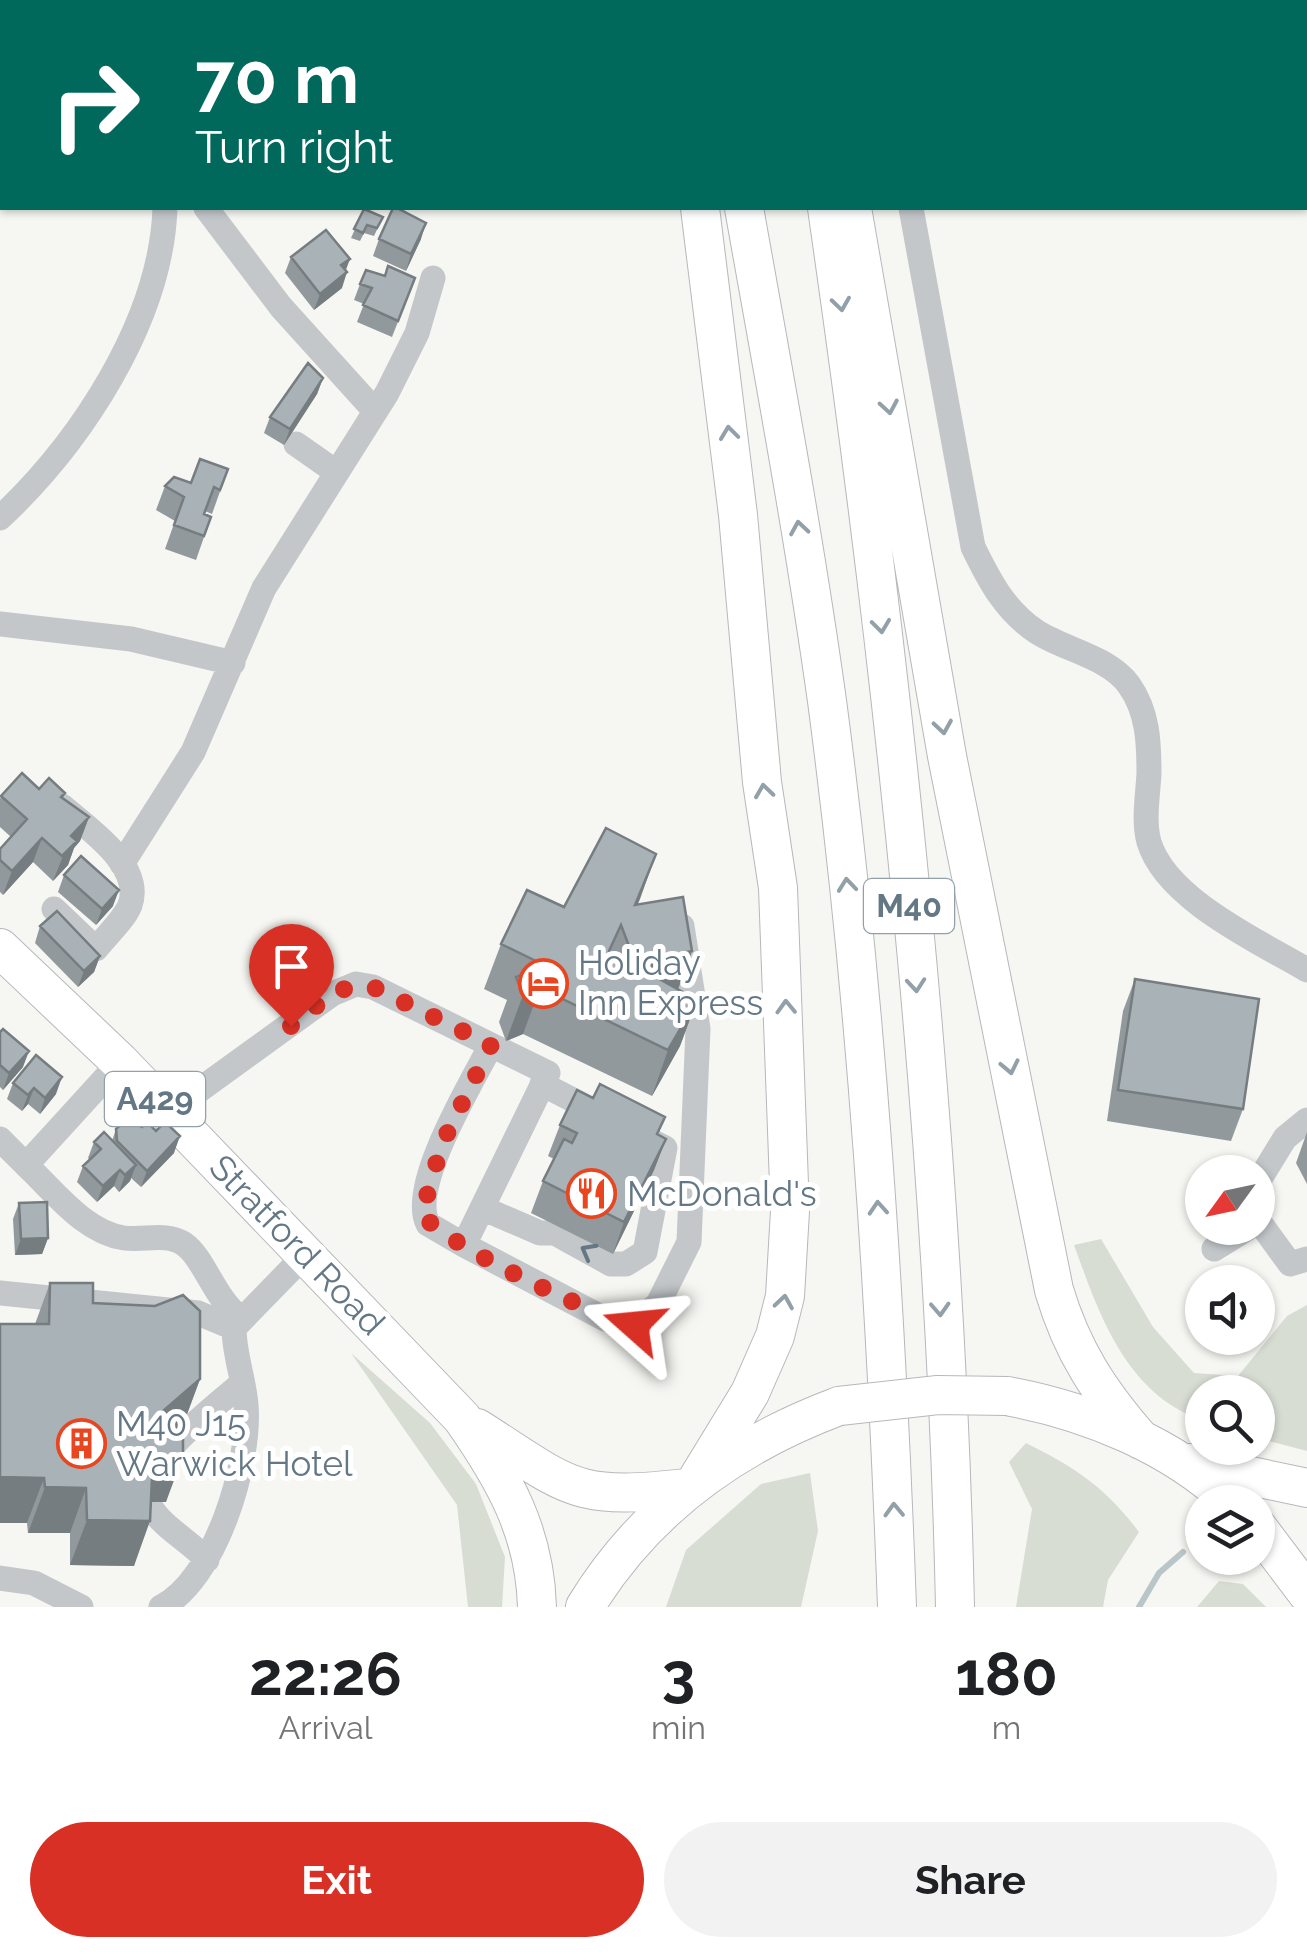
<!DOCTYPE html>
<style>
body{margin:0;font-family:Raleway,sans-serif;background:#f2f2f2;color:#202124;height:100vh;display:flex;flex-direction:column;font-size:38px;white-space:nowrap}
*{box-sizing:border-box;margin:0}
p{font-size:32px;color:#757577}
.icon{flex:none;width:55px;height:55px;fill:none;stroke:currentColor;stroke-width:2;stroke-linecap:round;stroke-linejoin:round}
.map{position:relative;height:1607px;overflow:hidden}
.sheet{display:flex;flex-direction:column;background:#fff;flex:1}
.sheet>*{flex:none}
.guide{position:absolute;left:0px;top:0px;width:1308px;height:210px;box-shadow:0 2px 8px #0004;background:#00695c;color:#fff;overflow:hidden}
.needle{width:65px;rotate:237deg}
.controls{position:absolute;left:1185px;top:1155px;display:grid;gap:20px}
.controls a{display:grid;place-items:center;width:90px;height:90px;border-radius:50%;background:#fff;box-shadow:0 2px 8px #0004;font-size:50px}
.pin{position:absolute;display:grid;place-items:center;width:85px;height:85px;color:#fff;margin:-102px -42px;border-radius:50% 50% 50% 0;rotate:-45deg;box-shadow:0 0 10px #0007}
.pin .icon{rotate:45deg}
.me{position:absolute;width:110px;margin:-55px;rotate:288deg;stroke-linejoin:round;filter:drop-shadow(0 0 8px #0008)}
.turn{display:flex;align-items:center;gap:35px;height:210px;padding:0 30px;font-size:45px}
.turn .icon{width:130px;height:130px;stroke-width:2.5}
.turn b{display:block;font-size:70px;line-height:85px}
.eta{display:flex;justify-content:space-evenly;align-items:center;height:170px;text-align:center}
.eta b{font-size:60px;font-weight:700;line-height:70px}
.cta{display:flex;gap:20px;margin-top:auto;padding:20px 30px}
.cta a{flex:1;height:115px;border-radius:60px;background:#d93025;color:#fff;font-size:40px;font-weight:700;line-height:115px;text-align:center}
.cta a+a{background:#f2f2f2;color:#202124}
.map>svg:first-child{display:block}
.green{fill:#d7ddd3}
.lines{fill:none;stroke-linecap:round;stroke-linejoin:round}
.stream{stroke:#b8c6c9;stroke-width:6}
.highway-casing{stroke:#b5b9bc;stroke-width:40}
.minor{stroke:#c3c7ca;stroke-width:25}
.highway{stroke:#fff;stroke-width:38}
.highway-bridge-casing{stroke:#b5b9bc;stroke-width:40;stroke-linecap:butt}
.highway-bridge{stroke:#fff;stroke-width:38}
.wall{fill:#91999d}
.shaded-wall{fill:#767d80}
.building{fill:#a9b2b7;stroke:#767d80;stroke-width:2.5}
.oneway{stroke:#92a0a9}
.oneway2{stroke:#637784}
.route{stroke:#d93025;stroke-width:18;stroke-dasharray:0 32.4}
.labels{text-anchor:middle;stroke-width:10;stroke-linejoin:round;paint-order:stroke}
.shield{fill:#fff;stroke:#92a0a9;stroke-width:2.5}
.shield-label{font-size:32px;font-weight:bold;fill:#637784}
.poi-label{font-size:35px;fill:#637784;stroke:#fff;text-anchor:start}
.street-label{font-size:35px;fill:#637784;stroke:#fff}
</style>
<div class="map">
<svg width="1307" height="1607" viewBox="0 0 1307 1607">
<rect width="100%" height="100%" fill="#f6f6f2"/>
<path class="green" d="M1101,1239L1153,1327L1194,1373L1238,1376L1287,1316L1307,1305V1451L1258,1438V1392H1202V1420C1126,1394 1099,1314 1074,1245Z
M351,1353L430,1423L476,1484L505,1557L502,1607H468L457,1505Z
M1026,1443C1076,1468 1105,1487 1139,1532L1108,1580L1103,1607H1016L1032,1509L1009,1462Z
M810,1473L818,1531L801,1607H666L686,1550L761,1484Z
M1219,1581L1243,1584L1266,1607H1197Z"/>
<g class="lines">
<path class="stream" d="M1139,1607L1159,1573L1183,1552"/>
<defs>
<path id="highway" d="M666,0L667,2
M703,0L704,2
M798,0L799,2
M744,208C773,371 804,536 827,701C867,1002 886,1304 897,1607
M827,208C893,666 945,1144 955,1607
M852,208L947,756L1054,1290C1072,1351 1100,1393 1141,1440
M0,948L120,1062L462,1418C504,1478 535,1532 537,1607
M1007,1396C1088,1411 1172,1445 1232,1502
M477,1428C570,1487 572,1501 687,1488
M1190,1463L1307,1488
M698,1478L750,1393L775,1336L785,1296L790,1211L778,888L762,782L738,515L700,208
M1258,1528L1307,1593
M585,1607C644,1510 734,1445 839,1406"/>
</defs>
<use href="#highway" class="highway-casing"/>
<path class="minor" d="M18,0L20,2
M870,0V2
M206,208L281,307L375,411
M911,208L973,547C989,580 1005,611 1037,632C1065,650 1109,657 1129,685C1148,712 1149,742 1149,773C1148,795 1143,820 1149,842C1166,899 1258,941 1307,970
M296,444L336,472
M0,518C81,442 161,321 165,208
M0,624L131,639L233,663
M122,864L193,752L264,588L387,393L417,333L433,278
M54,909L96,949C106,936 124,920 130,905C144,865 87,828 62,806
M542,1084L600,1114
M169,1112L332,994L356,984L373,987L548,1073L464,1245L605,1319L634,1325L658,1304L689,1242L698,1029L682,926
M0,1139L26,1165L120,1062
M26,1165C54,1191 84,1232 124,1238C144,1241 166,1232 184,1244C204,1258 214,1297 239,1317
M1258,1182L1285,1138L1307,1120
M482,1208L540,1233H555L611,1264H626L645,1252L665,1148L635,1133
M1258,1220L1290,1264L1307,1259
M464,1245L428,1224C408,1187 472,1082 491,1045
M1214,1249L1248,1228
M0,1293L198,1313L234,1328
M207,1560C191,1542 162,1527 150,1506C128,1470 217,1406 242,1383
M0,1578L34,1583L81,1607
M161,1607C215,1581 251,1462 246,1405C244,1379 234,1354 234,1328L306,1254"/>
<use href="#highway" class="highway"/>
<defs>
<path id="highway-bridge" d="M839,1406L938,1395L1007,1396"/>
</defs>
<use href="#highway-bridge" class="highway-bridge-casing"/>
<use href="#highway-bridge" class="highway-bridge"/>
</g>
<path class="wall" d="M364,209L383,217L374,236L364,233L360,241L351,238Z
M379,239H421L406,271L373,256Z
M291,257L342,288L314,310L285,273Z
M384,276L415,278L392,337L357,322L364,304L354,300L360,284Z
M323,378L317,394L284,445L264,433L270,417Z
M228,469L212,514L205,511L204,514L211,517L196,560L165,549L175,521L156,510L165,486L191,483Z
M39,789L65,793L63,798L89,817L80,841L74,848L68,865L53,881L33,862L3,895L0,892V849L11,837L0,827V799L1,796Z
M64,875L113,906L96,925L58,892Z
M637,905L692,951L678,990L697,1000L680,1046L652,1096L523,1034L506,1041L499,1022L507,1000L484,989L501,944L564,907Z
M40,926L100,956L94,972L78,987L35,943Z
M1135,979L1243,1109L1231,1141L1107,1121L1123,1011Z
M0,1032L23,1067L3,1090L0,1087Z
M13,1083L56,1094L40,1114L28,1104L22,1111L7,1099Z
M560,1125L659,1135L666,1139L654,1170L613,1254L531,1213L543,1181L554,1159L548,1156Z
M116,1129L174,1153L141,1187L131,1178L130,1181L119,1192L114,1186L97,1202L77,1182L83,1166L90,1160L88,1158L94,1142L112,1141Z
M1307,1132V1184L1296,1163Z
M19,1203L48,1238L42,1254L15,1255L13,1219Z
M50,1283L93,1303L200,1379L183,1425L177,1430L166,1502H151L134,1566L70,1565V1533H28L27,1523H0V1324H35Z"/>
<path class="shaded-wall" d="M426,223L421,239L406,271L411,254Z
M350,259L344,275L347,272L342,288L314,310L320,294L341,265Z
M323,378L317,394L284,445L290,429Z
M89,817L80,841L74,848L68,865L53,881L71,836Z
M42,838L33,862L3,895L12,871Z
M656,854L640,899L625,935L635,905Z
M119,890L113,906L96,925L102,909Z
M692,951L675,997L618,1007L635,962Z
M100,956L94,972L78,987L84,971Z
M540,988L523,1034L506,1041L523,995Z
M697,1000L680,1046L652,1096L668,1050Z
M29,1051L23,1067L3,1090L9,1073Z
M62,1077L56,1094L40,1114L45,1098Z
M34,1088L28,1104L22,1111L28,1095Z
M180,1136L174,1153L141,1187L147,1171Z
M666,1139L654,1170L613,1254L624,1222Z
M136,1165L130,1181L119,1192L125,1175Z
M120,1170L114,1186L97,1202L103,1186Z
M48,1238L42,1254L15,1255L21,1239Z
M200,1379L183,1425L139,1464L155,1418Z
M153,1456H183L166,1502H137Z
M0,1477L44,1478L27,1523H0Z
M45,1487L86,1488L70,1533H28Z
M87,1520L150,1521L134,1566L70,1565Z"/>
<path class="building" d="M393,208H397L426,223L411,254L379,239Z
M364,209L383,217L377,228L367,225L363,233L354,229Z
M326,230L350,259L341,265L347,272L320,294L291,257Z
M388,266L415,278L398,321L363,305L372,288L360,284L366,270L385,276Z
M308,363L323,378L290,429L270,417Z
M200,459L228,469L220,490L214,487L204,514L211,517L204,536L174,525L184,497L165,486L174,477L191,483Z
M22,773L39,789L49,778L65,793L61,797L89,817L71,836L77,841L62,856L42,838L12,871L0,860V849L27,819L1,796Z
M606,828L656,854L635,905L683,897L692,951L635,962L621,925L609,951L697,1000L668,1050L540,988L523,995L516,977L538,970V962L501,944L527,890L564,907Z
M81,856L119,890L102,909L64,875Z
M57,911L100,956L84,971L40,926Z
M1135,979L1259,999L1243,1109L1118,1090Z
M3,1029L29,1051L9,1073L0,1065V1032Z
M36,1055L62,1077L45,1098L34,1088L28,1095L13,1083Z
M600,1084L665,1117L657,1134L666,1139L624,1222L543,1181L564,1139L572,1143L577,1133L560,1125L577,1090L593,1098Z
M127,1119L142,1127L147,1122L156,1131L165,1122L180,1136L147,1171L117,1141L116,1129Z
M104,1132L136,1165L125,1175L120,1170L103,1186L83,1166L101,1149L94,1142Z
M47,1202L48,1238L21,1239L19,1203Z
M50,1283H93V1303L155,1306L183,1295L200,1311V1379L155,1418L150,1432L183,1430V1456H153L150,1521L87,1520L86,1488L45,1487L44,1478L0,1477V1324H49Z"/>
<defs><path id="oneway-chevron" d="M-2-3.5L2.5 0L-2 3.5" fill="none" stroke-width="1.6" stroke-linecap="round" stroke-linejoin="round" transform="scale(2.5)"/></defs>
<g class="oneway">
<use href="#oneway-chevron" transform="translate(841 304) rotate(82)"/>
<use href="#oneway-chevron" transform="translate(889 407) rotate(80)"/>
<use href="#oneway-chevron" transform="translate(729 433) rotate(-97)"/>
<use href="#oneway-chevron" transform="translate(799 528) rotate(-99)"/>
<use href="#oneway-chevron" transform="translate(881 626) rotate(83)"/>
<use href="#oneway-chevron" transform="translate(943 727) rotate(81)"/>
<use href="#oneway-chevron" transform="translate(764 791) rotate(-98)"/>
<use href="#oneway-chevron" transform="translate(847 885) rotate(-96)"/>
<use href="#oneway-chevron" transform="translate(916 985) rotate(85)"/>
<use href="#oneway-chevron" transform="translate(786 1007) rotate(-92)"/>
<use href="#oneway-chevron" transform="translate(1010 1067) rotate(78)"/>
<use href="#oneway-chevron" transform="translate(878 1208) rotate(-94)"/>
<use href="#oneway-chevron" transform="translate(784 1302) rotate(-81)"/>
<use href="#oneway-chevron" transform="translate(940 1309) rotate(87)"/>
<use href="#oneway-chevron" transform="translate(894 1510) rotate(-92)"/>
</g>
<use class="oneway2" href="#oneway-chevron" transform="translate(588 1251) rotate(-151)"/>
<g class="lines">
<path class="route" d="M291,1026C317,1007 339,980 373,987L491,1045L442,1144L422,1213C436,1241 598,1317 634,1325"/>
</g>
<defs>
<symbol id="hotel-ring" viewBox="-11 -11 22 22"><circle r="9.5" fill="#fff" stroke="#e9461f" stroke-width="1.5"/><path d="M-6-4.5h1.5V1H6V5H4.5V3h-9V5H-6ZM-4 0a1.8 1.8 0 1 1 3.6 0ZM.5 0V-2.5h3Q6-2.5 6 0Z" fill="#e9461f"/></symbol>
<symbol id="restaurant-ring" viewBox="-11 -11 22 22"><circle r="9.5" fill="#fff" stroke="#e9461f" stroke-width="1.5"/><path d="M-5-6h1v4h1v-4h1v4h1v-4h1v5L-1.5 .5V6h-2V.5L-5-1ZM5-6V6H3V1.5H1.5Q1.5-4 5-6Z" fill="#e9461f"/></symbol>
<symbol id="building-ring" viewBox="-11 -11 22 22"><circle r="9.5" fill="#fff" stroke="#e9461f" stroke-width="1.5"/><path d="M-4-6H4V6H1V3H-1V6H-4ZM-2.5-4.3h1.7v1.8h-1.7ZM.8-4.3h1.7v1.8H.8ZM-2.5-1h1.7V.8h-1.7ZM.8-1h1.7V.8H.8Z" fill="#e9461f"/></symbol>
</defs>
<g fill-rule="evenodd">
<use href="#hotel-ring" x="516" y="956" width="55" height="55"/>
<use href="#restaurant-ring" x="564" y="1166" width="55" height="55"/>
<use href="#building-ring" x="54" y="1416" width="55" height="55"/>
</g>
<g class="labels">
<g class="shield">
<rect x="864" y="879" width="90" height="54" rx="8"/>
<rect x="105" y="1072" width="100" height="54" rx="8"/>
</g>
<g class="shield-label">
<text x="909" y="917">M40</text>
<text x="155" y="1110">A429</text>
</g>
<g class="poi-label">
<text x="578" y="975">Holiday<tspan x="578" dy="40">Inn Express</tspan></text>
<text x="627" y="1206">McDonald's</text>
<text x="116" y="1436">M40 J15<tspan x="116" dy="40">Warwick Hotel</tspan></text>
</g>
<g class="street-label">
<text transform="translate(297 1245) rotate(46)" y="12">Stratford Road</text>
</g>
</g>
</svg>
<div class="controls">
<a><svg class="needle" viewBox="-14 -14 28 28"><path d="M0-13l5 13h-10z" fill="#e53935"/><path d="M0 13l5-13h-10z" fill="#757577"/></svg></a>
<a><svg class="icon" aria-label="sound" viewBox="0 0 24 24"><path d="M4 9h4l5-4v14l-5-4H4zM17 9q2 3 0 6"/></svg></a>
<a><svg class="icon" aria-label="search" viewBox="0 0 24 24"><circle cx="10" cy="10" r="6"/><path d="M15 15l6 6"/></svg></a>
<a><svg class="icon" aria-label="layers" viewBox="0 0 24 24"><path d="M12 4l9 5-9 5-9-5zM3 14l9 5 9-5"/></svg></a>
</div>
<div class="pin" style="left:291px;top:1026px;background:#d93025"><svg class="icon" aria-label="arrive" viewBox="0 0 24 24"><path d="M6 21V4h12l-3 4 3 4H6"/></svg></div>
<svg class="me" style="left:634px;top:1325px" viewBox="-20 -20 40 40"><path d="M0-17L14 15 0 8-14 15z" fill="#d93025" stroke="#fff" stroke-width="4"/></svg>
<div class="guide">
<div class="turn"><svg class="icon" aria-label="right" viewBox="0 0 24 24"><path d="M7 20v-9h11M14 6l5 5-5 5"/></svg><div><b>70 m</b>Turn right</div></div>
</div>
</div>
<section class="sheet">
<div class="eta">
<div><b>22:26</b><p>Arrival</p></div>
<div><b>3</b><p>min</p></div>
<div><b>180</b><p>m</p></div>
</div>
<div class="cta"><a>Exit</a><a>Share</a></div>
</section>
